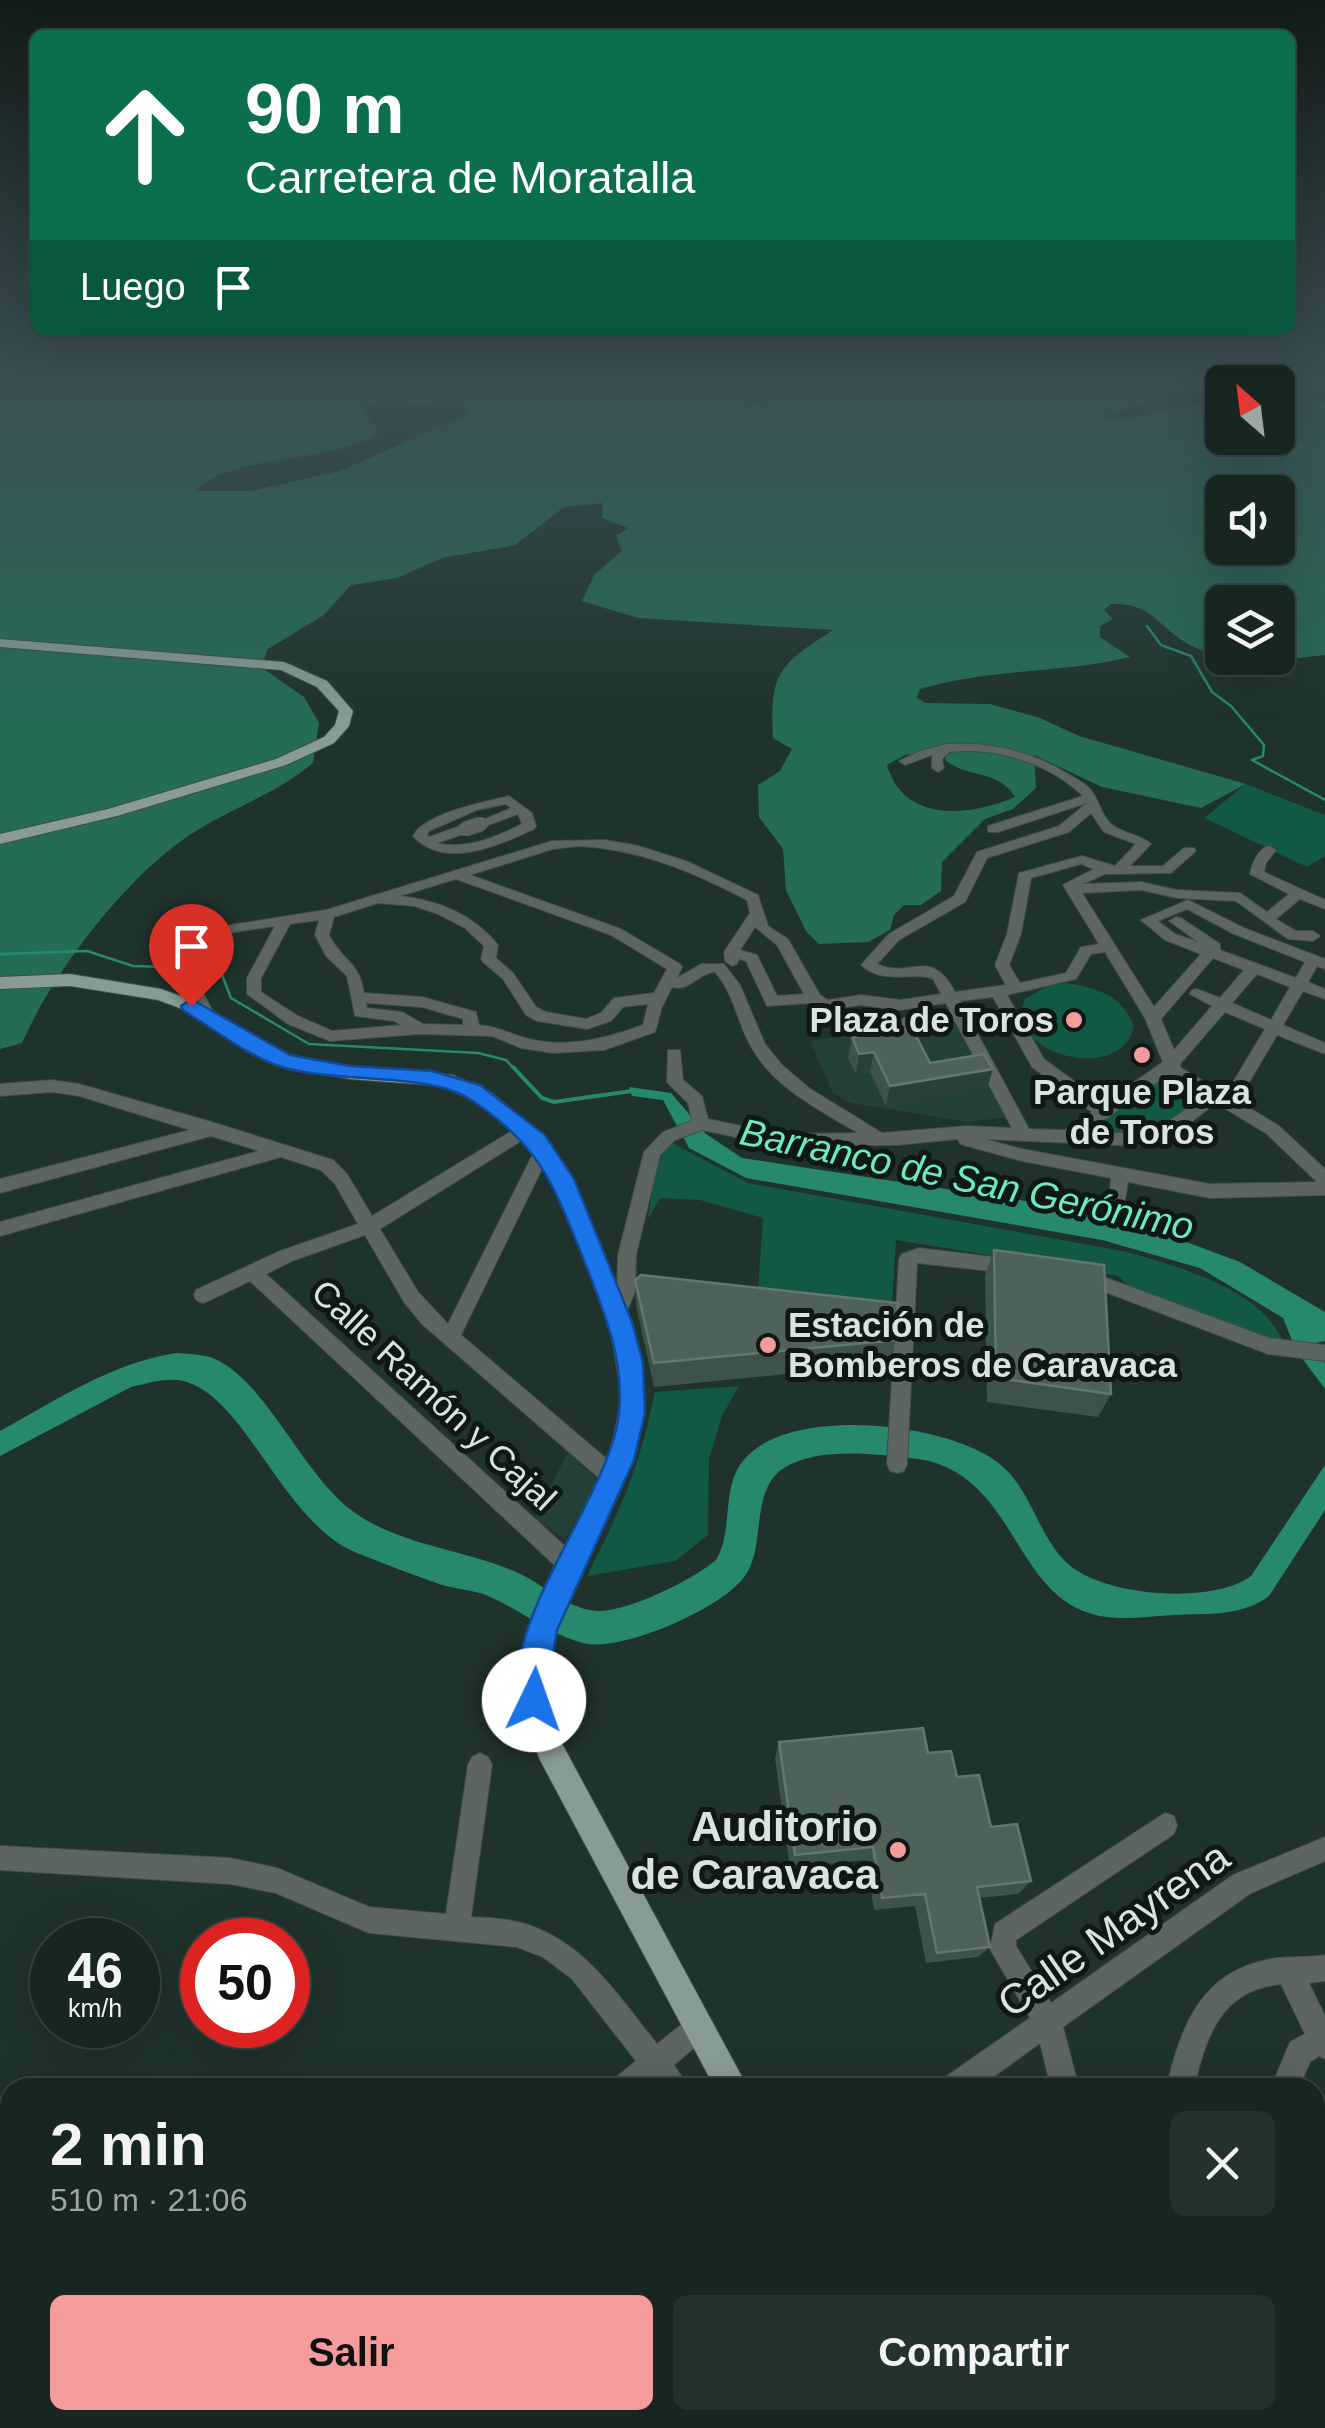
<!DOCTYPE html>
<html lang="es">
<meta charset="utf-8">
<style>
body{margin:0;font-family:Arial,sans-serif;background:#24322d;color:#f1f3f6;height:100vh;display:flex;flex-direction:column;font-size:38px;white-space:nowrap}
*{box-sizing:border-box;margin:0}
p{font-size:32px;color:#9ea5a5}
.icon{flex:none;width:55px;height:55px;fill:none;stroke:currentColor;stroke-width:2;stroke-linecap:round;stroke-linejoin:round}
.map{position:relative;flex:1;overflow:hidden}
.details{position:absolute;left:0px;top:2078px;width:1325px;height:352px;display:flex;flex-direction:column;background:#172620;border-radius:30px 30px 0 0;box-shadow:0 10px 40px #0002,0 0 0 2px #36433e}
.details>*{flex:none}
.guide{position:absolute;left:30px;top:30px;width:1265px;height:305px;border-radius:15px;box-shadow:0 10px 40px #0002,0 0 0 2px #36433e;background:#0b6e4f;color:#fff;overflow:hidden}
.needle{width:65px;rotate:332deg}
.fabs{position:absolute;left:1205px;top:365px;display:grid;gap:20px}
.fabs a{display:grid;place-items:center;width:90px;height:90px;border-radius:15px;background:#172620;box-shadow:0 10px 40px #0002,0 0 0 2px #36433e;font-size:50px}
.speed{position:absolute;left:30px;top:1918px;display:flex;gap:20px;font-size:50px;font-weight:700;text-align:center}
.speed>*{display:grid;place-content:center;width:130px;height:130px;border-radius:50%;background:#172620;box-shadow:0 10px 40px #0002,0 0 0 2px #36433e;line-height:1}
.speed small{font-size:25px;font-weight:400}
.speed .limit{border:15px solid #d22;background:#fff;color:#111}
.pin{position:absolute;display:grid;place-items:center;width:85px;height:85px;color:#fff;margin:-102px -42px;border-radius:50% 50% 50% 0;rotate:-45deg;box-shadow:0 0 10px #0007}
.pin .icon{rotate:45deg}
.me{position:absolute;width:110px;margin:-55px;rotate:3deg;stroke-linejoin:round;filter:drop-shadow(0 0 8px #0008)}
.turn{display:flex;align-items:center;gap:35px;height:210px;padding:0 50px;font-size:45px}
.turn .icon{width:130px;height:130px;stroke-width:2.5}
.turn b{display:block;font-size:70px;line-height:85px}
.then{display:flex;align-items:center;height:95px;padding:0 50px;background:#0003;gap:20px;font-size:38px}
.round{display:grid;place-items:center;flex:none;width:105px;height:105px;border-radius:15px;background:#24322d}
.summary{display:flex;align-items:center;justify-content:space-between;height:170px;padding:0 50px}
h1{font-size:60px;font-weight:800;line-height:75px}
.button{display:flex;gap:20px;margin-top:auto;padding:20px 50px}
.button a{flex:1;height:115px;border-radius:15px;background:#f59b9b;color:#111;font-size:40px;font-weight:800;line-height:115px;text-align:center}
.button a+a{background:#24322d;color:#f1f3f6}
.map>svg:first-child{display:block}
.built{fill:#254037}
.green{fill:#125945}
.forest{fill:#246c56;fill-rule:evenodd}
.water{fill:#26896d}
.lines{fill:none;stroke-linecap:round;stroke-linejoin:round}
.stream-far1{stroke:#26896d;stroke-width:2.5}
.stream{stroke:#26896d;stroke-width:4}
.minor-casing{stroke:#3d4e48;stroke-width:2}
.major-casing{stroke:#3d4e48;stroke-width:2}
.minor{fill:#5c6561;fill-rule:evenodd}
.major{fill:#889b94;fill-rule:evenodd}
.minor-bridge-casing{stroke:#3d4e48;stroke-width:16;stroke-linecap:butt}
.minor-bridge{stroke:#5c6561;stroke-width:14}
.wall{fill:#3e524a}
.shaded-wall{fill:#2a3f37}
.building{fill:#4e625a;stroke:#64766f;stroke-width:2.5}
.route{fill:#1a73e8;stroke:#114b97;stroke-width:2.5}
.poi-dot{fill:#f59b9b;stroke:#0f1815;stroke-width:4}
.labels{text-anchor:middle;stroke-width:10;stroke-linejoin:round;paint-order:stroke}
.poi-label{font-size:35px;font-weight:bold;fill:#d9e4e0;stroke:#0f1815;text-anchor:end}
.street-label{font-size:35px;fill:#d9e4e0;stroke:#0f1815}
.water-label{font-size:38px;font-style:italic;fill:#6aebc2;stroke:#0f1815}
.near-poi-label{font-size:42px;font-weight:bold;fill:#d9e4e0;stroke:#0f1815;text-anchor:end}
.near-street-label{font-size:42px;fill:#d9e4e0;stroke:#0f1815}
</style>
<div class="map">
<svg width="1325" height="2428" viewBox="0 0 1325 2428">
<rect width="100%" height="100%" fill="#1f322b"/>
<path class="built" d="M957,1019L1008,1117L968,1122L850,1103L833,1093L810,1041Z
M568,1452L599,1482L565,1539L534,1519Z"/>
<path class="green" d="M1246,784L1325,815V856L1307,867L1204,818Z
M1066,983C1096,987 1123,996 1134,1026C1122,1086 1001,1054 1025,999L1049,985Z
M1160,1080L1196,1094L1197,1101C1166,1123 1142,1142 1103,1129L1102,1121Z
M670,1142L748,1183L1128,1252C1183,1269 1266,1289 1286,1349L1141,1298L1118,1276L896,1240L892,1304L758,1290L763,1218L700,1200L660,1198L648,1219L656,1165Z
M739,1386L722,1416L709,1459L708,1535L675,1561L587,1576C622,1507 639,1468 655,1392Z"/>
<path class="forest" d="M0,384H751L733,393L757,404L796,384H1132L1134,391L1156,390L1169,395L1101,417L1119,420L1222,400V438H1278V384H1317L1323,391L1308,397L1325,405V655C1280,660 1234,667 1192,646C1158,629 1154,602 1111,604L1104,610L1113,619L1100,626V637L1130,657C1060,674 990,668 920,689L917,697L925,703L990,704L1040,718L1079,736L1246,784L1201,808L1102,787L1034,755L1036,788L1013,809L985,819L942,862L941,891L921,905H904L894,915L890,930L868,942L819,944L806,931L786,890L783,849L759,817L758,785L780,771L792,749L773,738C769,672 780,664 833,630L638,618L582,601L594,575L622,551L616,536L628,528L602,518L603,503L564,507L515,545L442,558L397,578L351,585L324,615L268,649L261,667L304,697L319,723L313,763C280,791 238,806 201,828C132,868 54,970 22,1043L0,1049ZM393,397L417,405L449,398L469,414L340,471L251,491H195C233,452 332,465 380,432L360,409ZM1222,492H1278V548H1222ZM1222,602H1278V658H1222ZM947,748L945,760C966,778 1000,770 1015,797C970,816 904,824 887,765L905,755Z"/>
<path class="water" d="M629,1087L671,1093L706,1134L742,1158L1032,1202L1133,1222L1240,1262L1325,1312V1341L1315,1343L1325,1364V1389L1296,1350L1283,1318L1200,1268L1102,1240L746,1178L689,1148L663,1100L632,1096Z
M176,1353C191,1354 208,1354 221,1362C267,1388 302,1469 346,1506C393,1545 461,1548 516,1572C542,1583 568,1610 598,1611C630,1611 692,1580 716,1560C733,1532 722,1492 740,1465C781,1402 953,1422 1002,1466C1031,1491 1038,1534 1065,1561C1099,1597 1213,1605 1251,1576L1325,1465V1510L1269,1596C1241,1617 1208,1613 1175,1615C1153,1616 1128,1620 1107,1617C1009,1605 1021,1468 910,1458C873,1454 818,1447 784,1468C751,1489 765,1540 748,1571C730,1606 626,1650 588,1644C551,1637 520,1609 486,1595C472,1590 456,1589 442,1585C413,1575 385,1564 357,1553C282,1523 246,1396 183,1381C166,1377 148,1383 131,1387L0,1456V1431C56,1400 112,1363 176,1353Z"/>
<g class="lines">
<path class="stream-far1" d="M408,397L419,391V384
M1147,626L1161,645L1191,656L1212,692L1231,706L1264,745L1263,756L1252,760L1325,800
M0,954L87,951L133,966L164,967
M184,962L206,960L219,967L231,998L309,1044L478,1053L506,1060L515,1070"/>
<path class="stream" d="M513,1067L542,1098L554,1102L632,1091"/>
<defs>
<path id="minor" d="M947,744C991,742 1027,750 1065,772C1074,778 1084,782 1091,790C1099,800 1101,814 1110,823C1121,834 1139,833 1151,844L1130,866H1163L1184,848H1194L1196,851L1171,873L1105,874L1083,884L1141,882L1177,890L1240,893L1267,912L1289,894L1250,874C1252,863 1258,849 1269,846L1276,850L1266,863L1264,872L1325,900V909L1300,899L1276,919L1296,931H1313L1320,936L1313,941L1288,939L1236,901L1177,898L1141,890L1082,893L1154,1007L1201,954L1165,940L1141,920L1188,900L1244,928L1325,959V969L1317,966L1308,982L1325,989V999L1303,991L1283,1025L1325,1043V1054L1277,1035L1238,1101L1279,1126L1325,1169V1195L1210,1198L1128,1182L1124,1206H1112L1109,1201L1111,1178L1022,1161L960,1144L958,1139L897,1145L779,1146L702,1130L675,1140L660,1155L636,1255L635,1292L624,1318L617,1321L610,1318L608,1313L617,1292L618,1255L644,1152L663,1132L692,1121L688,1103L667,1082L668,1050H680L683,1080L702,1096L708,1119L779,1134L858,1133C818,1109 772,1087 749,1043C737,1020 733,992 715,972C698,973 690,992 672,987L662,1007L655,1032L604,1050L553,1053L521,1048L492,1036L419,1034L330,1041L288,1024L247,994V978L275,926C249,930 190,936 175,957L194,977L216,1017L208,1022L203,1021L183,983L160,958L171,942L224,926L326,910L552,841L604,840L635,845L686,861L758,895L768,926L788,939L820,995L828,1000L861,995L900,1000L941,994L933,979L928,977C904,974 880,983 861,965L889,934L954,896L977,852L1059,826L1087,803L998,832H988V826L1083,796C1049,763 996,747 950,752L942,759L944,768L938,772L932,768V755L905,765L899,761L920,751ZM1091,813L1104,832L1136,844L1115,866L1082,856L1019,873L1007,934L995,965L1006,985L955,992C930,945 911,980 877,964L899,940L965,902L987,858L1069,832ZM578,846C640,849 693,872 747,900L750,913L724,952L725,961L732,966L737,964L739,959L746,961L767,1006L812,1003L826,1010L861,1005L900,1010L946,1003L950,1011L893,1020L885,1025L893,1030L955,1021L1012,1128L967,1126L882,1133L809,1088L782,1065L765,1044L740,985L724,964H701L677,978L682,967L680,964L621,929L470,875L553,849ZM1081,864L1094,869L1063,885L1099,944L1081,947L1066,973L1020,983L1009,965L1021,934L1031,878ZM456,879L611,935L667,969L654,993L614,998L601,1013L586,1019L546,1012L536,1007L513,973L496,958L498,945C474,915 438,900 400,896ZM378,903L414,906L438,914L465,928L484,946L481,959L483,962L503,979L526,1015L537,1021L587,1029L611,1021L623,1007L648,1004L643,1025C605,1039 565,1049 525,1038C508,1033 497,1026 479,1025L476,1012L422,997L364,993C359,961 343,962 329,935L334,917ZM1187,909L1234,934L1305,962L1296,978L1220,950V944L1181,918L1176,917L1169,921L1198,942L1175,934L1158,921ZM319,920L315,935L326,956L347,976L355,1016L394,1021L401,1025L332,1031L298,1016L261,992V978L290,924ZM755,927L777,945L804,994L777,996L757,955L740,950ZM1105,952L1145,1018L1163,1062L1104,1103L1044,1059L1007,995L1076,979L1091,954ZM1213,958L1244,970L1220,998L1197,989L1192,990L1190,994L1212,1006L1174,1050L1161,1019ZM1257,974L1290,987L1271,1020L1232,1003ZM993,997L1032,1067L1092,1112L1065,1130L1029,1129L960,1001ZM366,1003L422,1007L463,1019V1025L423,1024L402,1012L367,1008ZM1225,1012L1265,1029L1226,1094L1181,1068L1180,1064ZM1169,1074L1204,1096C1153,1134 1151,1135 1087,1132ZM1216,1103L1267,1134L1317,1182L1210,1184L1022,1149L985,1139L1136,1146L1173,1136Z
M509,796L532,813L536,826L534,829C498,846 444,870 413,836C425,813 484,802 509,796ZM506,804L511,808L474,824L481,828L518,814L522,824C496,837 467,850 437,843L470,832V826H460L429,837L427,835L429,831L477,810Z
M52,1080L79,1084L215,1123L333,1160L347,1174L372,1216L520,1126H532L534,1130L532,1134L380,1229L418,1292L448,1324L538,1144H550L552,1148L461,1335L621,1471L624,1478L621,1485L614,1487L607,1485L422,1324L404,1302L365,1235L292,1261L266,1274L578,1558L581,1565L578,1572L570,1575L562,1572L250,1281L210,1300L203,1303L196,1300L194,1295L196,1290L280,1251L358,1224L335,1184L321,1170L281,1157L0,1236V1222L259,1151L211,1136L0,1193V1179L190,1130L79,1096L52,1092L0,1096V1084Z
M919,1248L1010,1259L1016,1261L1019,1266L1016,1271L1010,1273L917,1263L907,1464L904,1471L897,1473L890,1471L887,1464L899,1259L902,1254Z
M1085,1270L1269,1338L1325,1345V1361L1268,1354L1079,1282L1076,1277L1079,1272Z
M480,1753L488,1757L492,1765L471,1917C486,1918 503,1918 518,1922C583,1938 617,1995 657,2044L691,2017L700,2013L709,2017L713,2026L709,2035L674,2065L689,2088H657L653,2082L647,2088H611L615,2078L636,2061L572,1979L543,1957L517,1947L369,1933L276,1893L230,1884L0,1870V1846L230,1858L277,1868L369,1907L446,1914L468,1765L472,1757Z
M1165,1813L1174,1816L1177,1825L1174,1834L1016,1940V1946L1051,2003L1233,1875L1325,1837V1861L1251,1893L1063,2027L1079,2088H1051L1040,2043L978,2088H940L944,2078L1030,2018L990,1949L995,1924Z
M1325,1955V1981L1309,1983L1325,2016V2059L1319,2056L1310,2062L1299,2088H1271L1290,2042L1305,2034L1281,1984C1221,1990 1206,2036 1194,2088H1166C1182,2025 1200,1972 1271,1959C1289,1956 1307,1958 1325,1955Z
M1315,2264L1325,2268V2341L1315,2345Z
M1315,2371L1325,2375V2416L1315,2411Z
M567,2420H600L604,2428H571Z
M623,2420H657L653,2428H619Z
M1157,2420H1189L1193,2428H1161Z
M1206,2420H1239L1243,2428H1210Z"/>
<path id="major" d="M0,639L284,662L327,681L353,711L349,726L334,743L286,765L117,816L0,844V834L108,809L276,759L324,737L335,725L339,711L317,687L281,670L0,647Z
M70,974L161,989L197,1002L290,1056L350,1067L452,1075L492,1093L551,1143L580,1196L631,1321L644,1397L633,1460L551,1643L548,1697L560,1740L748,2088H715L540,1760C524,1720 517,1685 525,1642L609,1460L622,1397L609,1321L560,1196L537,1153L478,1103L443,1086L350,1079L279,1065L185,1010L158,1000L70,986L0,989V977Z
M888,2420H925L928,2428H891Z"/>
</defs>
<use href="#minor" class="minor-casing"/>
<use href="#major" class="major-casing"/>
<use href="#minor" class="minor"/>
<use href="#major" class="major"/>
<defs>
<path id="minor-bridge" d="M465,829L481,824"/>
</defs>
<use href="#minor-bridge" class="minor-bridge-casing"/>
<use href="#minor-bridge" class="minor-bridge"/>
</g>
<path class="wall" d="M852,1037L930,1063L987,1089L886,1106L870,1072L856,1074L848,1058Z
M994,1250L1111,1394L1098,1417L987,1402L985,1275Z
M635,1280L896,1340L889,1364L654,1387L636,1305Z
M779,1742L928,1753L957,1777L1031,1881L1018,1894L979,1898L990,1947L978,1957L926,1963L915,1906L874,1910L866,1860L790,1868L775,1758Z"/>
<path class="shaded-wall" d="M874,1052L870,1072L856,1074L859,1054Z
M993,1069L987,1089L886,1106L890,1086Z
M150,2420H179L183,2428H154Z"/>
<path class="building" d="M912,1028L930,1063L984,1054L993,1069L890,1086L874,1052L859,1054L852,1037Z
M994,1250L1104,1265L1111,1394L996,1378Z
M641,1275L898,1303L896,1340L654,1363L635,1280Z
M923,1728L928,1753L951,1751L957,1777L979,1775L991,1827L1017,1824L1031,1881L977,1887L990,1947L937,1953L925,1894L882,1898L873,1847L795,1855L779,1742Z
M10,2354V2420H150L154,2428H0V2364Z"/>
<linearGradient id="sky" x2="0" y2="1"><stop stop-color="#111c18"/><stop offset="0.53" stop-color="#3c4f55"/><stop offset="1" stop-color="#3c4f55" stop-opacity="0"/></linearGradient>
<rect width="1325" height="724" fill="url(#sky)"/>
<path class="route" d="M191,999L290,1055L350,1066L432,1071L480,1085L545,1135L574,1179L632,1322L643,1363L645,1413L634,1460L557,1630L544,1710L534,1714L523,1710C491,1633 610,1498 619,1413C625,1357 601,1304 581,1253C552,1180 537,1142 468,1098C429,1073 334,1083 282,1067C249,1057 214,1029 184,1011L181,1006Z"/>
<g class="poi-dot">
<circle cx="1074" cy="1020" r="10"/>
<circle cx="1142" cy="1055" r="10"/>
<circle cx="768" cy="1345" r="10"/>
<circle cx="898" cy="1850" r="10"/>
</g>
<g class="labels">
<g class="poi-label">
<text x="1054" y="1032">Plaza de Toros</text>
<text x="1142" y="1104" text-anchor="middle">Parque Plaza<tspan x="1142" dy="40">de Toros</tspan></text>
<text x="788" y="1337" text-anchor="start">Estación de<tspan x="788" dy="40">Bomberos de Caravaca</tspan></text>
</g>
<g class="street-label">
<text transform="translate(434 1395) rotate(43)" y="12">Calle Ramón y Cajal</text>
</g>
<g class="water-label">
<text transform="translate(967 1179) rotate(12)" y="13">Barranco de San Gerónimo</text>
</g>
<g class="near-poi-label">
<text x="878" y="1841">Auditorio<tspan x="878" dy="48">de Caravaca</tspan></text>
</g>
<g class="near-street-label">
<text transform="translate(1113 1929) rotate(-35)" y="15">Calle Mayrena</text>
</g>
</g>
</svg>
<div class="fabs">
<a><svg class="needle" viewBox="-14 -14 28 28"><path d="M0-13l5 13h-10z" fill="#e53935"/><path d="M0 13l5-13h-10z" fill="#9ea5a5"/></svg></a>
<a><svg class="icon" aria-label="sound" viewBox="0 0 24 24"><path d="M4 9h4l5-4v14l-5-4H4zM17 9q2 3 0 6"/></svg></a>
<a><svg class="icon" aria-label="layers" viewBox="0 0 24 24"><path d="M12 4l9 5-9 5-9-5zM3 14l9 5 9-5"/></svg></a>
</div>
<div class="speed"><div>46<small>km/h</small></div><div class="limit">50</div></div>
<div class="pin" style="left:191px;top:1006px;background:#d93025"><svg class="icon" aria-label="arrive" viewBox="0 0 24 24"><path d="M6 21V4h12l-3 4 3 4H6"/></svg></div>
<svg class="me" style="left:534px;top:1700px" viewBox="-20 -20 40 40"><circle r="19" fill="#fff"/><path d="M0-13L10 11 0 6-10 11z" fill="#1a73e8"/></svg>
<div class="guide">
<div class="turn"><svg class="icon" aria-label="ahead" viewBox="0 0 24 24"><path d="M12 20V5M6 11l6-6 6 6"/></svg><div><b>90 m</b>Carretera de Moratalla</div></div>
<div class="then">Luego<svg class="icon" aria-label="arrive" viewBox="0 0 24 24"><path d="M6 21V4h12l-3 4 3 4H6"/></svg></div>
</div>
<section class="details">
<div class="summary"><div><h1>2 min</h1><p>510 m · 21:06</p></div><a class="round"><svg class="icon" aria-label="close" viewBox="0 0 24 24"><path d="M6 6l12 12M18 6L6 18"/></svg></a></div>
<div class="button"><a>Salir</a><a>Compartir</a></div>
</section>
</div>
